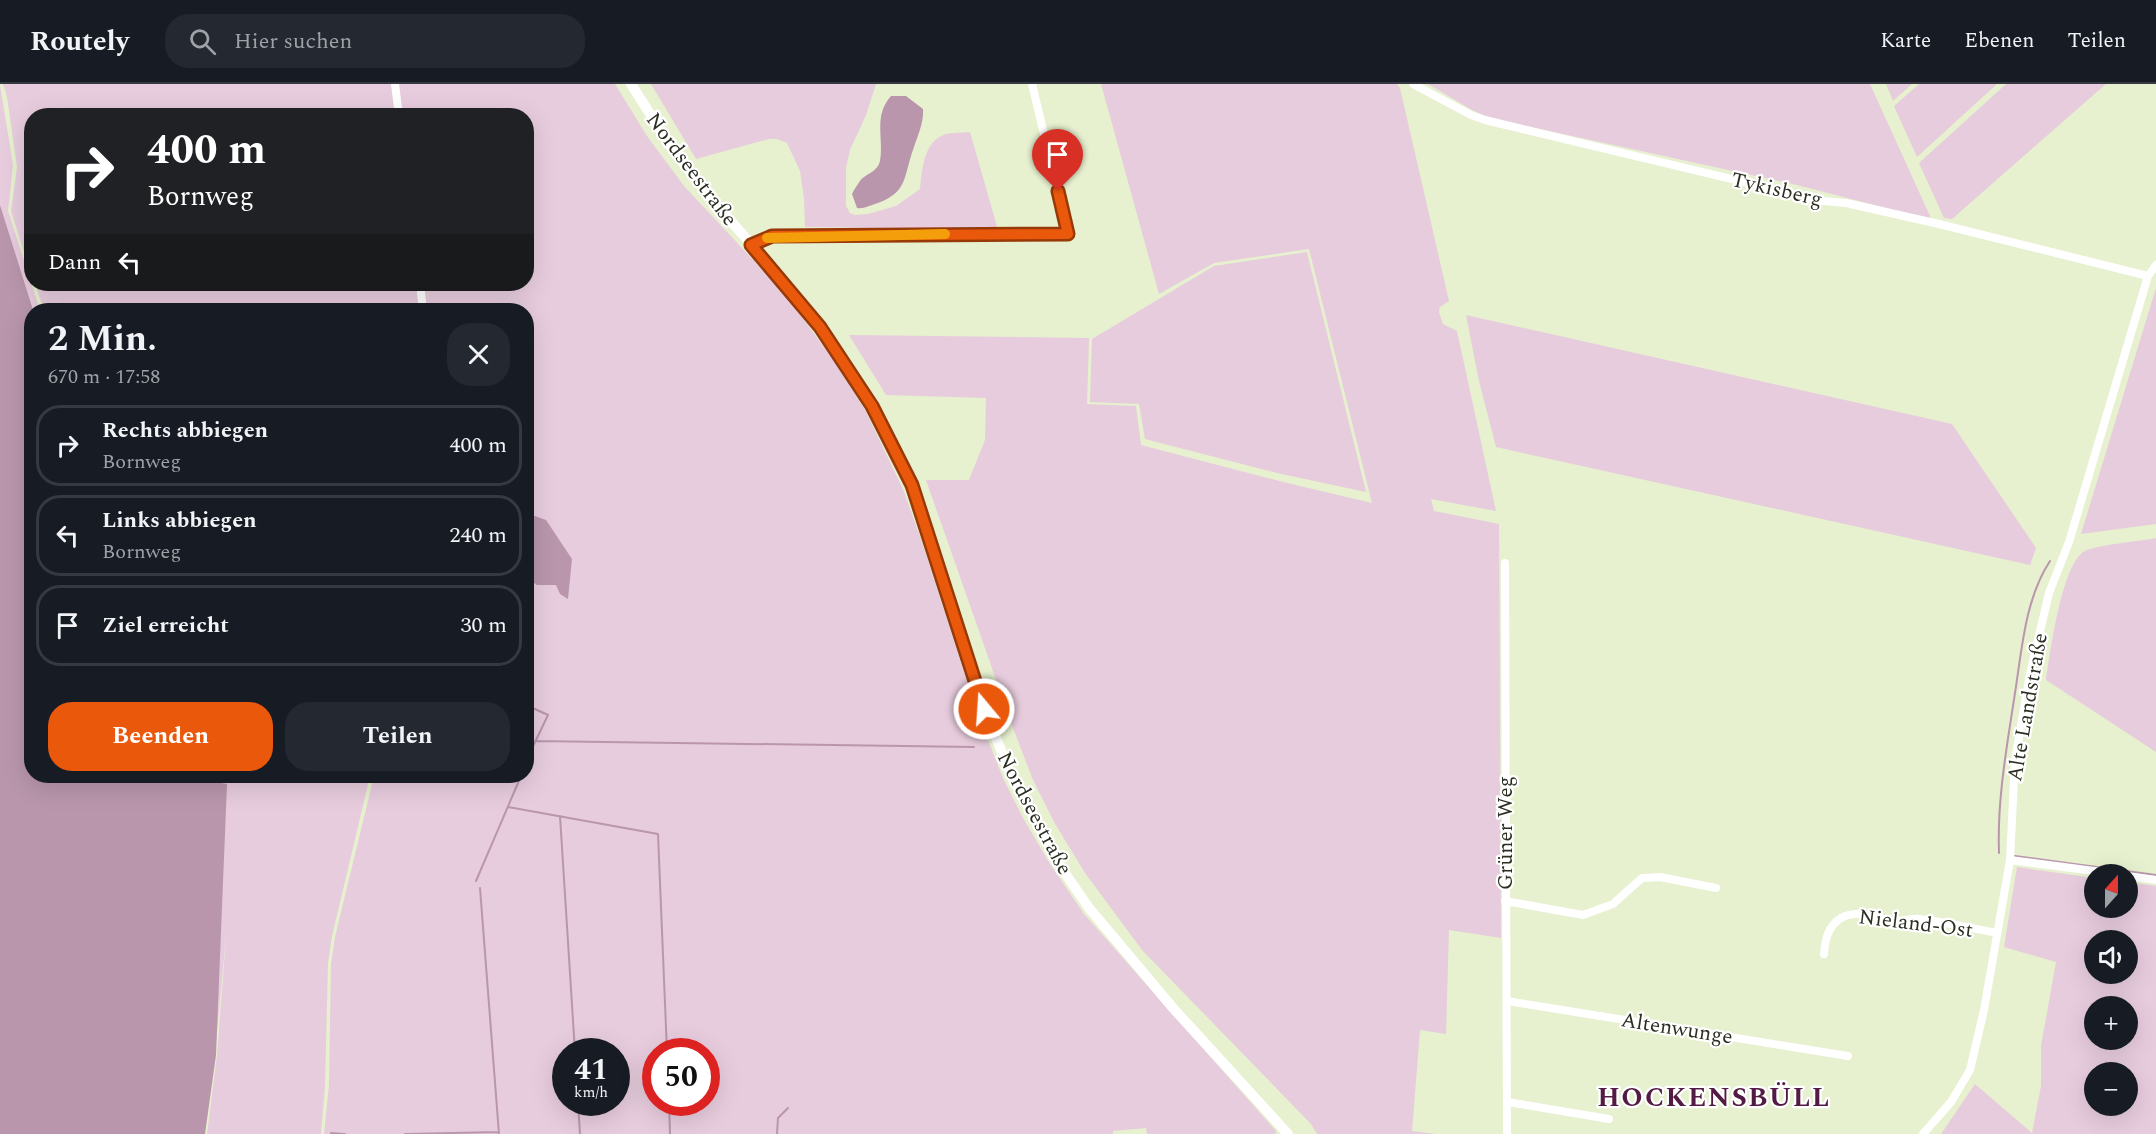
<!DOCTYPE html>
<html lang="de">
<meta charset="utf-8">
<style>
body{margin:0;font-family:Spectral,serif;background:#242831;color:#f1f3f6;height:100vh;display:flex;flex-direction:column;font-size:22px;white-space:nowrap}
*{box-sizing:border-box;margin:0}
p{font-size:20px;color:#9ea1a6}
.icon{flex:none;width:33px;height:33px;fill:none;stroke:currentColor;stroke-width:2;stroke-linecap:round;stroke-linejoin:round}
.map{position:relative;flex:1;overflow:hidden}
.panel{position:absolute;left:24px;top:219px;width:510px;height:480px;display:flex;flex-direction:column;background:#171b24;border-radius:24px;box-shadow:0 6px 24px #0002}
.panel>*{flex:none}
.top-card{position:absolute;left:24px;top:24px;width:510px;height:183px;border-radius:24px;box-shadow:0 6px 24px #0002;background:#202124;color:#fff;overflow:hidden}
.needle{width:39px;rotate:21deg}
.tools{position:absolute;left:2084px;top:780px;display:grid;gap:12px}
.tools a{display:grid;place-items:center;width:54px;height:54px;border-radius:50%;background:#171b24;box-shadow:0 6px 24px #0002;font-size:30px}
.speed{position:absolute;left:552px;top:954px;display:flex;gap:12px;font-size:30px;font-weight:700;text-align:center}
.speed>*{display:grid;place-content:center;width:78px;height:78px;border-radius:50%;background:#171b24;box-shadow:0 6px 24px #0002;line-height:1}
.speed small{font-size:15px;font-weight:400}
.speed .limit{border:9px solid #d22;background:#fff;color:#111}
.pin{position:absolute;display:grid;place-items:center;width:51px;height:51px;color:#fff;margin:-62px -26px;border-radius:50% 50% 50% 0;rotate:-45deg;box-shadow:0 0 6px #0007}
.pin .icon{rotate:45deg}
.me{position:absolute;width:66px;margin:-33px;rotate:342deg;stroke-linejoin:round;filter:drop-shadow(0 0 4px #0008)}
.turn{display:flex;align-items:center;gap:21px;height:126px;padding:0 24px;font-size:27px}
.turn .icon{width:78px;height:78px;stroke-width:2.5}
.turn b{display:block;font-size:42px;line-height:51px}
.then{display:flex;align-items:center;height:57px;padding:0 24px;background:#0003;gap:12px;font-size:22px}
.round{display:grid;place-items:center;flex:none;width:63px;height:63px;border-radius:24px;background:#242831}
.head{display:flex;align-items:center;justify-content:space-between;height:102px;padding:0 24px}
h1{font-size:36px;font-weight:700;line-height:45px}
.action{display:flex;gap:12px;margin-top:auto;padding:12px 24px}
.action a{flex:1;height:69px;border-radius:24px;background:#ea580c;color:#fff;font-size:24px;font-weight:700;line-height:69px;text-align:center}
.action a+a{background:#242831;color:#f1f3f6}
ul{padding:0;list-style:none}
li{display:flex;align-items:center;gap:18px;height:81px;margin:0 12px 9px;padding:0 12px;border:3px solid #363941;border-radius:24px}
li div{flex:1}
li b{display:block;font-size:22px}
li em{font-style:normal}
header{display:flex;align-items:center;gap:36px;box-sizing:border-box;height:84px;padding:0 30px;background:#171b24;border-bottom:2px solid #363941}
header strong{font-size:28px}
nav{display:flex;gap:33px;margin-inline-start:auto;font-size:21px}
.search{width:420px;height:54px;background:#242831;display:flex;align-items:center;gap:15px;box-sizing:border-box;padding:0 21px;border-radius:24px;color:#9ea1a6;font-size:22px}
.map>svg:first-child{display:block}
.green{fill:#e7ccdd;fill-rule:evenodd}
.water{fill:#b996ac}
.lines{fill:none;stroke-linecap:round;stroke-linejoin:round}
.stream{stroke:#b996ac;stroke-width:2}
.minor{stroke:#fff;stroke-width:8}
.secondary{stroke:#fff;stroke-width:10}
.route-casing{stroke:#983908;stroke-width:15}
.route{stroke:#ea580c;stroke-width:10}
.slow{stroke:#f59e0b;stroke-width:10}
.labels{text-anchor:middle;stroke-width:4.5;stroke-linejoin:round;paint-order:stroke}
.street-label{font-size:21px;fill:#2b2f22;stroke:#fff}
.district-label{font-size:27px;font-weight:bold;letter-spacing:1.5px;fill:#531a43;stroke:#fff}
</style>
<header>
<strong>Routely</strong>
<div class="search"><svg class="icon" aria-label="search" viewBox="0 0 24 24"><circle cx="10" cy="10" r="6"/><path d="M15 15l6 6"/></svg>Hier suchen</div>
<nav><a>Karte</a><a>Ebenen</a><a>Teilen</a></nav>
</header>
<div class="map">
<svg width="2156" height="1050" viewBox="0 0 2156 1050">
<rect width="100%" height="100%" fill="#e7f0cf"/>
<path class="green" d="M3,0H615L647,52L684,102L785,210L832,274L864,324L903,405L924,464L977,628L1003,694L1023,734L1050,780L1084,830L1276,1047V1050H1147L1146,1044L1113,1047V1050H324L329,1001L331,880L335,853L374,692H526V226H44L35,200H526V32H32L31,190L11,127L17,83L7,13ZM566,968H616V1018H566ZM656,968H706V1018H656Z
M651,0H876L866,31L850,66L846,84V122L850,129L855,131L868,130L896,122L920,105C922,87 923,62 941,52C948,48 962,49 970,48L998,146L805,143L804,114L800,87L787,59L777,55H769L696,75Z
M1101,0H1397L1400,4L1449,217L1440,223L1439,228L1443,240L1457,247L1496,427L1431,415L1434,427L1499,440L1501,854L1449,846L1446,950L1420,946L1412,1047L1436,1050H1317L1311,1040L1142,866L1085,789L1054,738L1033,696L1013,644L926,396H969L985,356L986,314L886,311L849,251L1089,254L1087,320L1136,322L1141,361L1283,398L1372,419L1309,165L1214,179L1159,210Z
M1428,0H1870L1930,132L1929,135L1797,101L1490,34L1472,26Z
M1886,0H1912L1893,17Z
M1919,0H1997L1917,73L1894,22Z
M2006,0H2106L1952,135L1944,134L1919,79Z
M0,1L13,81L8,127L40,226H32V692H370L332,852L328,879L325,1001L321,1050H207L217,971L227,841L215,971L0,1050Z
M1307,168L1366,408L1277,389L1145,355L1139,320L1090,318L1092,255L1214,182Z
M2156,204V440L2081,450Z
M1466,231L1952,340L2036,464L2030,481L1496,363L1479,297Z
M2156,454V668L2046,596C2050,571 2062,474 2087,466C2104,460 2136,458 2156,454Z
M2017,783L2094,794V824H2127V798L2156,802V1050H1941L1975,1000L2032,1049L2041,1002V962L2056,878L2004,863ZM2094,856H2127V890H2094ZM2094,922H2127V956H2094ZM2094,988H2127V1022H2094Z"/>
<path class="water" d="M891,12H906L923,25C924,39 917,53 913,66C903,94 908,109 875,120C868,122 864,125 857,124L852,110C854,106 857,101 860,97C866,89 877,89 880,77C884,55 873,32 891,12Z
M0,121L33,226H32V692H179L227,700L216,971L205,1050H0Z
M526,429L546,436L572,475L568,515L560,510L556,501H537L527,494Z"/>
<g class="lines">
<path class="stream" d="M526,621L548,631L526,677
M535,657L974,663
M508,723L658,750L667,968
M560,732L575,968
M1999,769C1997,715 2007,662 2015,609C2022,565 2025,515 2050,477
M2015,772L2156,791
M476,797L521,692
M480,804L499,1050
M578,1018L580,1050
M669,1018L670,1050
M331,1049L345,1050
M405,1050L499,1048
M777,1050L778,1034L788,1024"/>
<path class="minor" d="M395,0L399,32
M1413,0L1471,31L1485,36L1823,117L1846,119L1939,140L2148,192
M751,161L772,152L1068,150L1032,0
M420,200L423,226
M1505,479L1507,1050
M2010,776L2117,790
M2127,792L2156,796
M1505,817L1583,831L1613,820L1642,794L1660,793L1716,804
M1824,870C1825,856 1828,842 1841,834C1858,824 1878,836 1896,837C1904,837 1911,834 1919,835C1945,838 1971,844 1997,849
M1507,917L1848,972
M1508,1018L1609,1035
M1923,1050L1951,1018L1970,986L1984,926L2010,776L2015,676L2030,590L2049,509L2069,458L2148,192L2156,181"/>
<path class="secondary" d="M631,0L675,69L709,112L786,200L820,243L871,319L912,401L984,625L1012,693L1058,779L1089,824L1173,924L1288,1050"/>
</g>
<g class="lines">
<defs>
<path id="route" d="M984,625L912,401L872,322L820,243L751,161L772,152L1068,150L1058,107"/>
</defs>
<use href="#route" class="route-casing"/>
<use href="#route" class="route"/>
<path class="slow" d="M767,154L945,150"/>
</g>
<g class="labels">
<g class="street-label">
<text transform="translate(692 85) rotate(53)" y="7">Nordseestraße</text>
<text transform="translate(1777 105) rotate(13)" y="7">Tykisberg</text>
<text transform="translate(2027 623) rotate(-80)" y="7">Alte Landstraße</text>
<text transform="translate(1035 729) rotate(62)" y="7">Nordseestraße</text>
<text transform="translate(1505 749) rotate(-90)" y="7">Grüner Weg</text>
<text transform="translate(1916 839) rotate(7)" y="7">Nieland-Ost</text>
<text transform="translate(1677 944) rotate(9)" y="7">Altenwunge</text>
</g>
<g class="district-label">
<text x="1714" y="1022">HOCKENSBÜLL</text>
</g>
</g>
</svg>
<div class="tools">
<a><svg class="needle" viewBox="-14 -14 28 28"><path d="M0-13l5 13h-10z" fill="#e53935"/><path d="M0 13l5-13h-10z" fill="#9ea1a6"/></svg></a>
<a><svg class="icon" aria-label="sound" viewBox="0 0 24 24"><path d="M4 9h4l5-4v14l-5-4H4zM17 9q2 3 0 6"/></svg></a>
<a>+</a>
<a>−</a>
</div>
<div class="speed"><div>41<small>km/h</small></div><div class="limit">50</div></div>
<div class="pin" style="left:1058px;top:107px;background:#d93025"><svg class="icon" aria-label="arrive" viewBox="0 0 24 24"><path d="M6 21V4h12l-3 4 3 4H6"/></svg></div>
<svg class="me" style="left:984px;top:625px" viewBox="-20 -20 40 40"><circle r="17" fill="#ea580c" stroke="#fff" stroke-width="3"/><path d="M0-11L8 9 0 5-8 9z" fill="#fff"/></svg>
<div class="top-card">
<div class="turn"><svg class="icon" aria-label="right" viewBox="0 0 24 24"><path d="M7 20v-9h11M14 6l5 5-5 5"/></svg><div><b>400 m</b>Bornweg</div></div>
<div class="then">Dann<svg class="icon" aria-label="left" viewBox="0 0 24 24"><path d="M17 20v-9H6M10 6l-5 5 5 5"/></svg></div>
</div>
<section class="panel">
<div class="head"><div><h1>2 Min.</h1><p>670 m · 17:58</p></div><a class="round"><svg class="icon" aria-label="close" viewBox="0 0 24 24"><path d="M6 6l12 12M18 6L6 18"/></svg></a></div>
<ul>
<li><svg class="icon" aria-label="right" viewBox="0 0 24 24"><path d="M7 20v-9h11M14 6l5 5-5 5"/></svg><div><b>Rechts abbiegen</b><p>Bornweg</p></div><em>400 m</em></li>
<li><svg class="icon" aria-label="left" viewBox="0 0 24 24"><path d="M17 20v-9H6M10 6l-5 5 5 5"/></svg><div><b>Links abbiegen</b><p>Bornweg</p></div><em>240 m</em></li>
<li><svg class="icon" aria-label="arrive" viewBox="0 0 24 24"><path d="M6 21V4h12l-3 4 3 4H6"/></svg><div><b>Ziel erreicht</b></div><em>30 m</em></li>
</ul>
<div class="action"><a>Beenden</a><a>Teilen</a></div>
</section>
</div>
